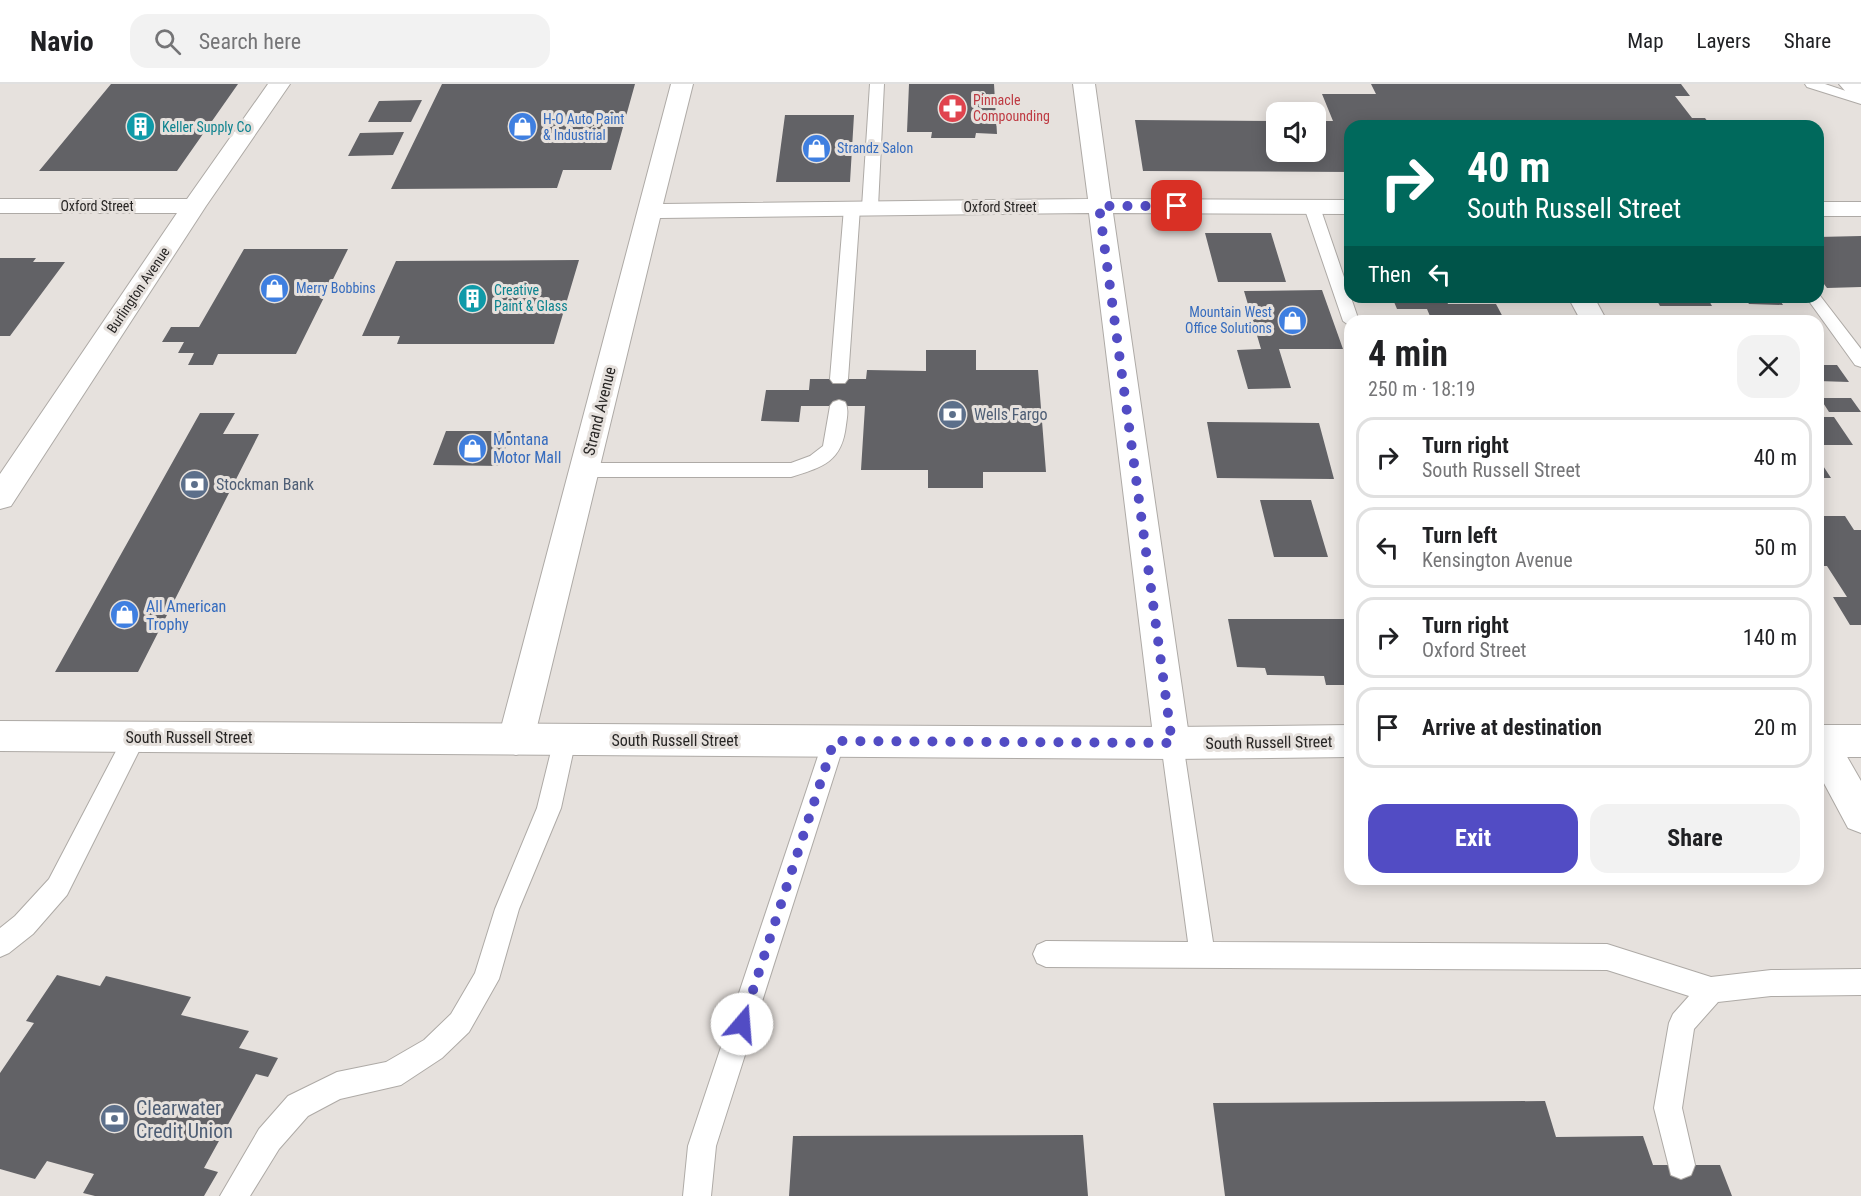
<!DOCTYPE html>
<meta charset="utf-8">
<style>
body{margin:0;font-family:"Roboto Condensed",sans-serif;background:#f2f2f2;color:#202124;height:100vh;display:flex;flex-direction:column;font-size:22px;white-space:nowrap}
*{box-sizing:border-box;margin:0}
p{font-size:20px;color:#757577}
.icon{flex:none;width:33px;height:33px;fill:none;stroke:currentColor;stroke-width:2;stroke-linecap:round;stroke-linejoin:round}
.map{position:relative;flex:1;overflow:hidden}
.drawer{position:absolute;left:1344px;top:231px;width:480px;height:570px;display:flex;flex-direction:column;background:#fff;border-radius:18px;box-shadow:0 3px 15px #0003}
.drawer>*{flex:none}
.banner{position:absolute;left:1344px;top:36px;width:480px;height:183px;border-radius:18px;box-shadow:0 3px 15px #0003;background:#00695c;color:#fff;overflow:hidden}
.controls{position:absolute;left:1266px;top:18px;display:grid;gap:12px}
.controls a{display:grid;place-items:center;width:60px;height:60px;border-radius:12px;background:#fff;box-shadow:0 3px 15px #0003;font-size:30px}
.pin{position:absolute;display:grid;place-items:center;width:51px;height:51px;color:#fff;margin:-26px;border-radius:12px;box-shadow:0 3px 9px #0006}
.me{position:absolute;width:66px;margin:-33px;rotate:18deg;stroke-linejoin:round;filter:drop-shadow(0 0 4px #0008)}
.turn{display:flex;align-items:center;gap:21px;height:126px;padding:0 24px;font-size:27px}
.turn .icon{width:78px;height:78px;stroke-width:2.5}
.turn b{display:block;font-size:42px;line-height:51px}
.then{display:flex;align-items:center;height:57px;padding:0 24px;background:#0003;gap:12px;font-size:22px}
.round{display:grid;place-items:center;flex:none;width:63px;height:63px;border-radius:18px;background:#f2f2f2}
.headline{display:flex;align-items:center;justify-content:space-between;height:102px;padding:0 24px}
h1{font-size:36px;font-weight:700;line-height:45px}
.action{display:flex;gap:12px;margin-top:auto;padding:12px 24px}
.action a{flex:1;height:69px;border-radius:18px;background:#524cc4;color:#fff;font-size:24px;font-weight:700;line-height:69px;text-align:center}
.action a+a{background:#f2f2f2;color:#202124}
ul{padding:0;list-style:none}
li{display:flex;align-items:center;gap:18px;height:81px;margin:0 12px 9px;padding:0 12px;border:3px solid #e0e0e0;border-radius:18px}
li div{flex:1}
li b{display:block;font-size:22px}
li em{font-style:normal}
header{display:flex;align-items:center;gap:36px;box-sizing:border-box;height:84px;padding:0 30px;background:#fff;border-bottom:2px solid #e0e0e0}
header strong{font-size:28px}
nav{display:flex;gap:33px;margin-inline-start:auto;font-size:21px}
.search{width:420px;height:54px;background:#f2f2f2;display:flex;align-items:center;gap:15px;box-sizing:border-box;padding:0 21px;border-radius:18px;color:#757577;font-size:22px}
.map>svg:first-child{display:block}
.building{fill:#626266}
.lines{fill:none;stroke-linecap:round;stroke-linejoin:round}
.lane-casing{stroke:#aeaaa6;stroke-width:2}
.street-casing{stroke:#aeaaa6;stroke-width:2}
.secondary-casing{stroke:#aeaaa6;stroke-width:2}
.lane{fill:#fff;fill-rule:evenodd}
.street{fill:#fff;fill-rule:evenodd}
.secondary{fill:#fff;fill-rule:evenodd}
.route{stroke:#524cc4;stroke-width:10;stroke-dasharray:0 18}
.labels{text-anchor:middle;stroke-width:6;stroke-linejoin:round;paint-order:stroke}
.far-health-label{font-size:14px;fill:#be3a42;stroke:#e6e1dd;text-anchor:start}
.far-shop-label{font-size:14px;fill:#366cbe;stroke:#e6e1dd;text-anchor:start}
.far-culture-label{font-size:14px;fill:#0d838f;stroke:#e6e1dd;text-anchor:start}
.far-street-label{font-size:14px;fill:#282625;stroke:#e6e1dd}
.street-label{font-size:16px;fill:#282625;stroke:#e6e1dd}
.service-label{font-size:16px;fill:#4e5e75;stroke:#e6e1dd;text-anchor:start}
.shop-label{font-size:16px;fill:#366cbe;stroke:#e6e1dd;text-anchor:start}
.near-service-label{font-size:20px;fill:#4e5e75;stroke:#e6e1dd;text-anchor:start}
</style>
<header>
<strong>Navio</strong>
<div class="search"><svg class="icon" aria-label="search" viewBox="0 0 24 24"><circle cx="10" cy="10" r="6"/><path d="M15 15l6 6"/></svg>Search here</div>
<nav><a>Map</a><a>Layers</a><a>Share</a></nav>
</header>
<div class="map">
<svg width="1861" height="1112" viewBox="0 0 1861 1112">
<rect width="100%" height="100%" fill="#e6e1dd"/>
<path class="building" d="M111,0H238L177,87H39Z
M442,0H635L611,86H563L557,104L391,105Z
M909,0H994L997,50L976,49L975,54H931L932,48H907Z
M1371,0H1681L1690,12H1675L1692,34H1705L1711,42H1350V88L1143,87L1135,36L1276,37V68H1316V37H1333L1322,10H1376Z
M422,16L411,38H368L379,17Z
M785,31H854L850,98H776Z
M404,48L393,71L348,72L360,49Z
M1205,149H1271L1286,198H1218Z
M1861,152V203L1827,204L1818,192V153Z
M244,165H348L296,270H218L213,281H188L194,269H178L184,258H162L171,243H199Z
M0,174H36L33,178H65L10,252H0Z
M579,176L554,260H397L400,252H362L396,177Z
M1322,206L1343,265H1279L1291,304L1248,305L1237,266L1261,265L1244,207Z
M1392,213H1445L1448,220H1496L1505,237H1432L1427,225H1397Z
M1655,213H1707L1712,222H1660Z
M1744,213H1778L1783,221L1749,220Z
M1667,232H1710L1713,237H1670Z
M926,266H976V286H1038L1046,388H983V404H928V386H861L865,322H801L799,338L761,337L766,306H809L810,295H866L867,286L926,287Z
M1818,281H1837L1849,298L1818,297Z
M1820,314H1851L1861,328H1829Z
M200,329H235L223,350H259L138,588H55Z
M1818,333H1834L1853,361H1818Z
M1207,338L1319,339L1334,395L1217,394Z
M446,347H511L500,382L433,381Z
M1818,374L1831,394H1818Z
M1260,416H1311L1328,473H1274Z
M1818,432H1845L1854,446H1861V541H1850L1833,513H1847L1827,482H1818Z
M1228,535H1350V601H1326L1324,592L1267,591L1265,584L1237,583Z
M57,891L100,902L106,892L191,913L181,931L249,947L239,964L278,974L268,993L256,990L204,1084L218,1088L204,1112H95L83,1109L94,1090L47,1077L35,1095L0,1085V989L34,939L26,937Z
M1545,1017L1556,1053L1643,1052L1653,1081H1720L1732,1112H1225L1213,1019Z
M1083,1051L1088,1112H789L793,1052Z"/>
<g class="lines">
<defs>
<path id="lane" d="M870,0H884L878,123L870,128L862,123Z
M1805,0H1825L1861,12V20L1807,3Z
M1312,118L1320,123L1359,237H1350V242L1343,237L1304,123Z
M852,119L860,124L848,295L845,299H833L830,295L844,124Z
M1818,209L1861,265V283L1855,281L1806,213H1818Z
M839,316L845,318C849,325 847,333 846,341C842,378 823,383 791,393H584L577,391L575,386L577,381L584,379H791L810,372L823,362L830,322L833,318Z
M135,643L143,646L146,653L67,811L33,850L9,869L0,873V844L15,832L49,795L127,646Z
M565,645L573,648L576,655L561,724L519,825L499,895L469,948L442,974L401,1001L340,1015L308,1032L279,1065L250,1112H220L259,1045L288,1012L337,988L386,978L424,956L451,930L475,889L495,825L537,724L554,655L557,648Z
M834,647L842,650L845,657L716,1062L711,1112H683L688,1062L823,657L826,650Z
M1172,649L1180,652L1183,659L1213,858L1607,860L1711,893L1771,886L1861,885V911L1771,912L1718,918L1694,945L1682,1024L1695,1081L1691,1091L1681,1095L1671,1091L1654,1024L1669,939L1673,930L1689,912L1607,886L1046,883L1037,879L1033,870L1037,861L1046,857L1188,858L1161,659L1164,652Z"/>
<path id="street" d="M268,0H290L206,122L11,422L0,425V390L177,129H0V115H187Z
M671,0H693L663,120L1088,115L1073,0H1095L1111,115L1350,116V130L1113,129L1190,659L1184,670L1172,675L1160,670L1154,659L1089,129L660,134L534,655L528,666L516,671L504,666L498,655Z
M1839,0H1861V17L1853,16Z
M1818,118H1861V132H1818Z
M1568,213H1594L1607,237H1581Z
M1818,639L1830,643L1861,697V749L1848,744L1818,688Z"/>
<path id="secondary" d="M0,637L1172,643L1350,641V673L1172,675L0,667Z
M1818,641H1861V673H1818Z"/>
</defs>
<use href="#lane" class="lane-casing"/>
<use href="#street" class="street-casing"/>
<use href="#secondary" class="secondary-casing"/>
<use href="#lane" class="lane"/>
<use href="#street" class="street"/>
<use href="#secondary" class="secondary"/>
</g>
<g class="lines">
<path class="route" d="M742,940L834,657L1172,659L1099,122H1177"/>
</g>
<defs>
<symbol id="pharmacy-disc" viewBox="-11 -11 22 22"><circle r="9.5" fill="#e0444e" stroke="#e6e1dd"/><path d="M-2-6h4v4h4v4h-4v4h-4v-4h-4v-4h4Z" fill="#fff"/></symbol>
<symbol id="building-disc" viewBox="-11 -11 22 22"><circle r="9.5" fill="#0f9aa8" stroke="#e6e1dd"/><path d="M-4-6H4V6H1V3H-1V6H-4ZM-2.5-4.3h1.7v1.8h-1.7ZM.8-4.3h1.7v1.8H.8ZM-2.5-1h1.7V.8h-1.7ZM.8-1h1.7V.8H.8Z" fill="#fff"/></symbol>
<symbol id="shop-disc" viewBox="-11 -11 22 22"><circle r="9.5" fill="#3f7fe0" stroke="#e6e1dd"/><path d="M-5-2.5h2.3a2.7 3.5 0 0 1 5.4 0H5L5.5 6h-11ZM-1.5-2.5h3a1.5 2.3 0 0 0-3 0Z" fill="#fff"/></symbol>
<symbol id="bank-disc" viewBox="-11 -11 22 22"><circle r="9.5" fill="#5c6f8a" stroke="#e6e1dd"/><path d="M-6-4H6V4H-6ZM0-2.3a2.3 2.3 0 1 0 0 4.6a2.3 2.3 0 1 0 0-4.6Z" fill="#fff"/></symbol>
</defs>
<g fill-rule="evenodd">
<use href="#pharmacy-disc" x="936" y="8" width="33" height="33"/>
<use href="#building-disc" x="124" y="26" width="33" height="33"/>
<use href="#shop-disc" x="506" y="26" width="33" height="33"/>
<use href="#shop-disc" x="800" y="48" width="33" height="33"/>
<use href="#shop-disc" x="258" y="188" width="33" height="33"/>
<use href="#building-disc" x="456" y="198" width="33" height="33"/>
<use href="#shop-disc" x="1276" y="220" width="33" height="33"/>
<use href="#bank-disc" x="936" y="314" width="33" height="33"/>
<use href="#shop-disc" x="456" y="348" width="33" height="33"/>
<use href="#bank-disc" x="178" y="384" width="33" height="33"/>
<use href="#shop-disc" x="108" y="514" width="33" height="33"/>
<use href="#bank-disc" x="98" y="1018" width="33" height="33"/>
</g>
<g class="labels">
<g class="far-health-label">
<text x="973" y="21">Pinnacle<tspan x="973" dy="16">Compounding</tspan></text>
</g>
<g class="far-shop-label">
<text x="543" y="40">H-O Auto Paint<tspan x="543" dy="16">&amp; Industrial</tspan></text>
<text x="837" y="69">Strandz Salon</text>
<text x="296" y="209">Merry Bobbins</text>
<text x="1272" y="233" text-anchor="end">Mountain West<tspan x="1272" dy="16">Office Solutions</tspan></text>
</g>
<g class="far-culture-label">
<text x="162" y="48">Keller Supply Co</text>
<text x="494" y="211">Creative<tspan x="494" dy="16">Paint &amp; Glass</tspan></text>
</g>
<g class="far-street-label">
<text x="97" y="127">Oxford Street</text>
<text x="1000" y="128">Oxford Street</text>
<text transform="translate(138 206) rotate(-56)" y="5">Burlington Avenue</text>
</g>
<g class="street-label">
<text transform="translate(599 327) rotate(-76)" y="6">Strand Avenue</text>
<text x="189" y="659">South Russell Street</text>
<text x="675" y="662">South Russell Street</text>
<text transform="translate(1269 658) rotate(-1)" y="6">South Russell Street</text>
</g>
<g class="service-label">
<text x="974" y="336">Wells Fargo</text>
<text x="216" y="406">Stockman Bank</text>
</g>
<g class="shop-label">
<text x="493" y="361">Montana<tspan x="493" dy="18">Motor Mall</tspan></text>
<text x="146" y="528">All American<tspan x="146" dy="18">Trophy</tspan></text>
</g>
<g class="near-service-label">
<text x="136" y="1031">Clearwater<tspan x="136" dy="23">Credit Union</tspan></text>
</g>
</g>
</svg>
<div class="controls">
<a><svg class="icon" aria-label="sound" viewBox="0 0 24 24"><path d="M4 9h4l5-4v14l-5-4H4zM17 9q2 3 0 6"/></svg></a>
</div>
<div class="pin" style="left:1177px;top:122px;background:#d93025"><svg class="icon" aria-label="arrive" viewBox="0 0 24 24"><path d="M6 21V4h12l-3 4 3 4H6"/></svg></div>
<svg class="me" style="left:742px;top:940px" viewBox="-20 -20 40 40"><circle r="19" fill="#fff"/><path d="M0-13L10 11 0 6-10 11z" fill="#524cc4"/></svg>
<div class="banner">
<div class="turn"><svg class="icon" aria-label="right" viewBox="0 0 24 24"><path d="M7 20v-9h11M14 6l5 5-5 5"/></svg><div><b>40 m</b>South Russell Street</div></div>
<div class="then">Then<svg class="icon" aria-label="left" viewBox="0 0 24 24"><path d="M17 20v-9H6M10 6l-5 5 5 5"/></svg></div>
</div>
<section class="drawer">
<div class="headline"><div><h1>4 min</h1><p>250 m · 18:19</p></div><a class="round"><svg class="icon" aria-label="close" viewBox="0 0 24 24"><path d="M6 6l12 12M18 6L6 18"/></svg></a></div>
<ul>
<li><svg class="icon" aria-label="right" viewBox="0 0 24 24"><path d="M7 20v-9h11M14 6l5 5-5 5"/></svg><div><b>Turn right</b><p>South Russell Street</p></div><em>40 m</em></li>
<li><svg class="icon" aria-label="left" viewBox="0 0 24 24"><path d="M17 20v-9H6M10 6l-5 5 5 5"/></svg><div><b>Turn left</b><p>Kensington Avenue</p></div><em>50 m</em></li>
<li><svg class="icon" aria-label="right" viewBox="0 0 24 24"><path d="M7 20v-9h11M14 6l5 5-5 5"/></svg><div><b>Turn right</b><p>Oxford Street</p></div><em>140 m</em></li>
<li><svg class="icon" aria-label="arrive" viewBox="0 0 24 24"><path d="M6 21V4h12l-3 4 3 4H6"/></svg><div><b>Arrive at destination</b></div><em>20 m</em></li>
</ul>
<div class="action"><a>Exit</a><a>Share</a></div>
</section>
</div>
